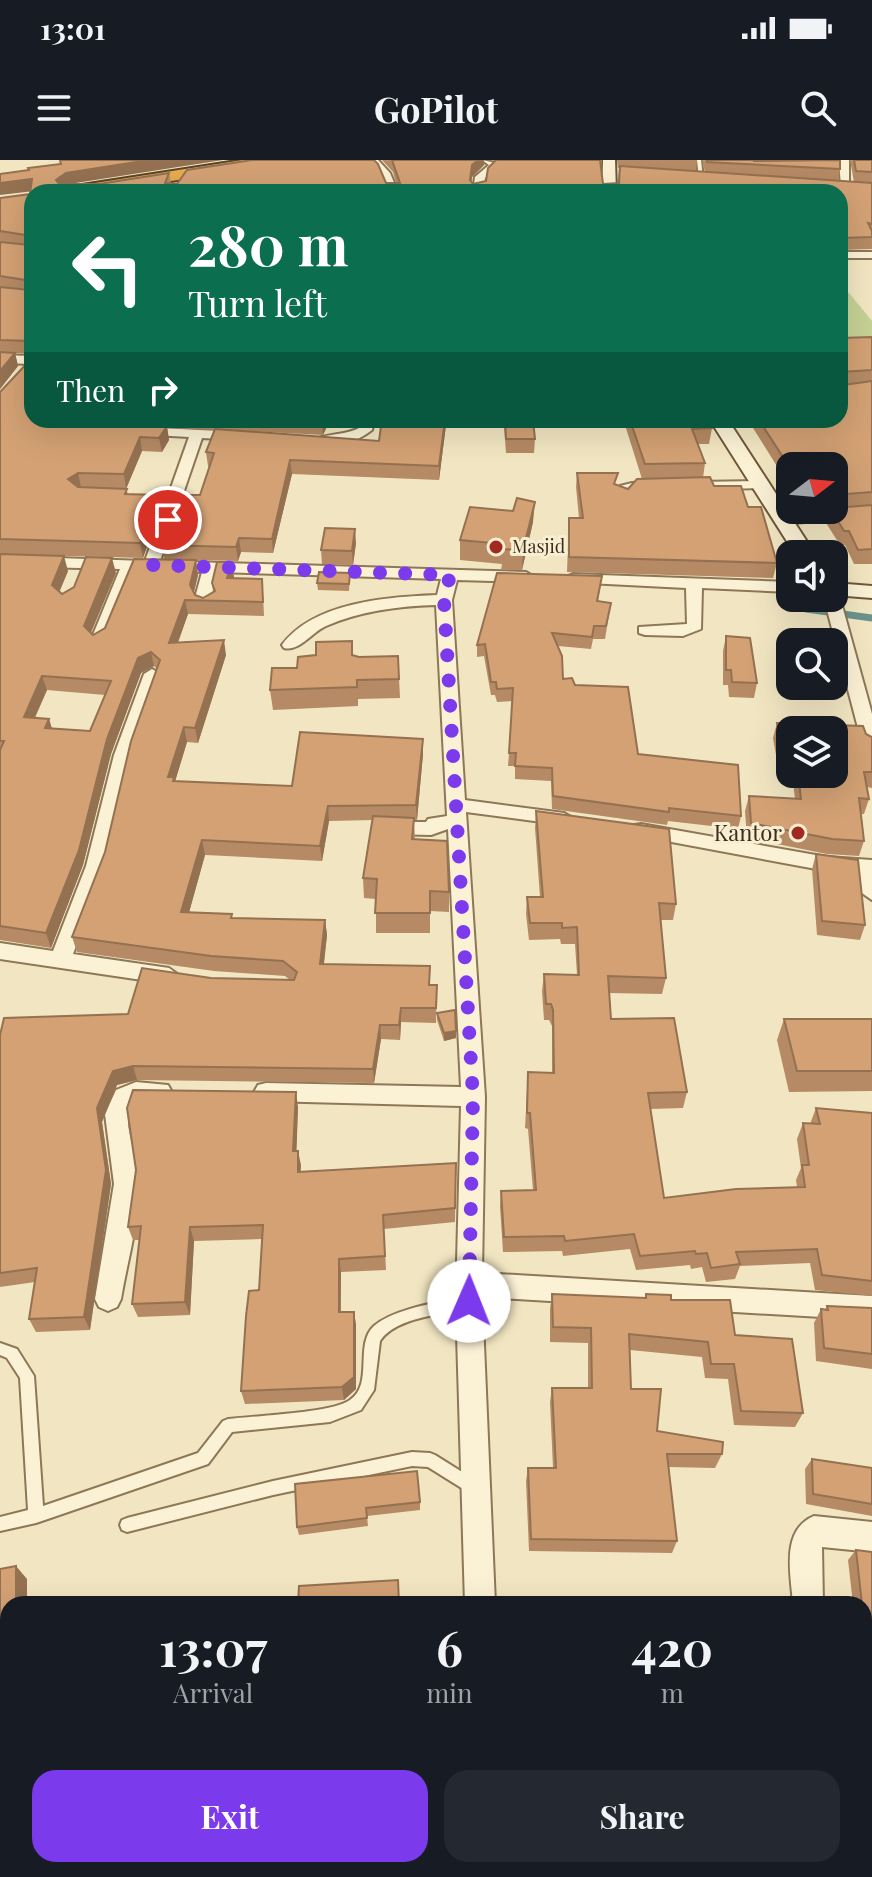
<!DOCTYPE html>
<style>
body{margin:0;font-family:"Playfair Display",serif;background:#242831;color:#f1f3f6;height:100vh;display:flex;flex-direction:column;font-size:30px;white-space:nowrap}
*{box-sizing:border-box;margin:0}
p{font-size:26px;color:#9ea1a6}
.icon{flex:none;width:44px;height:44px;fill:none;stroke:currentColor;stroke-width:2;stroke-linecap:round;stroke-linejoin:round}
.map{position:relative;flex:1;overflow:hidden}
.drawer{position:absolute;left:0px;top:1436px;width:872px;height:282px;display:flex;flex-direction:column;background:#171b24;border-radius:24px 24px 0 0;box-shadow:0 8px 32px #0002}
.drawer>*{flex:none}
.hud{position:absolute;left:24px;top:24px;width:824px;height:244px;border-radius:24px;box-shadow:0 8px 32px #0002;background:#0b6e4f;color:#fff;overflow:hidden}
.needle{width:52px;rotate:74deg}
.controls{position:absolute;left:776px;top:292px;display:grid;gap:16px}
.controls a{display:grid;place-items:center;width:72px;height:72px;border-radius:16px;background:#171b24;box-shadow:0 8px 32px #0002;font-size:40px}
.pin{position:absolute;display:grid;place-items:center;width:68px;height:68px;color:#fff;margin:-34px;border:4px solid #fff;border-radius:50%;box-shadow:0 2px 8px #0007}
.me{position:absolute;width:88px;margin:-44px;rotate:1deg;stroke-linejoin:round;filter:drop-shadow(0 0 6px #0008)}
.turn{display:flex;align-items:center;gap:28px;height:168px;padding:0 32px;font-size:36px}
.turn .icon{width:104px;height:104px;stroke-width:2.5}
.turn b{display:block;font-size:56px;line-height:68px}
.then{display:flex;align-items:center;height:76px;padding:0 32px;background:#0003;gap:16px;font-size:30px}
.eta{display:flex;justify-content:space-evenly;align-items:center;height:136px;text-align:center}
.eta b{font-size:48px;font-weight:700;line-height:56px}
.cta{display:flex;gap:16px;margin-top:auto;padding:16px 32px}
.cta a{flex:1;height:92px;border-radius:24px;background:#7c3aed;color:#fff;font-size:32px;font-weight:700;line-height:92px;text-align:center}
.cta a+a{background:#242831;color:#f1f3f6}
.status{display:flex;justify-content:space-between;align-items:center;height:56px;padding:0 40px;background:#171b24;direction:ltr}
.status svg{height:22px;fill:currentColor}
header{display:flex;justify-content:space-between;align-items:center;height:104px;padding:0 32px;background:#171b24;font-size:36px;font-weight:700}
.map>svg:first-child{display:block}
.green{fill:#c6d195}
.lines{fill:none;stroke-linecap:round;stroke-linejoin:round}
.stream{stroke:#6a938b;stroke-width:7}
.lane-casing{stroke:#8d7757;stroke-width:4}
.street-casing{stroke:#8d7757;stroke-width:4}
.secondary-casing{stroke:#6f583a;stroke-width:4}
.highway-casing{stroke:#5a442c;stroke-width:4}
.lane{fill:#fbf2d6;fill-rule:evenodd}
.street{fill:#fbf2d6;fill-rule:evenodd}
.secondary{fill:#fbf2d6;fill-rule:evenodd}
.highway{fill:#e8ac4c;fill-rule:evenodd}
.wall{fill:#b58a64;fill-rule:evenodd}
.shaded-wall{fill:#947151}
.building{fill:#d3a174;stroke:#947151;stroke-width:2;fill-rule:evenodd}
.route{stroke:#7c3aed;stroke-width:14;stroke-dasharray:0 25.2}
.poi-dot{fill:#a12922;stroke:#f8efd2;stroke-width:3}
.labels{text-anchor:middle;stroke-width:6;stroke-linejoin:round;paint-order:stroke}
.far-poi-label{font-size:18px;fill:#3c2d1d;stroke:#f8efd2;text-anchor:start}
.poi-label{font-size:22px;fill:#3c2d1d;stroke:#f8efd2;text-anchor:end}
</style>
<div class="status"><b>13:01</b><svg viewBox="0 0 49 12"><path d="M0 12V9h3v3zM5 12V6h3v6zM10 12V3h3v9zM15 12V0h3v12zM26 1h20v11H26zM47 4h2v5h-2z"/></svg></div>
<header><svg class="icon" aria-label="menu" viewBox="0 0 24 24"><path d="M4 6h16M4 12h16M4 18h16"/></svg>GoPilot<svg class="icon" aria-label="search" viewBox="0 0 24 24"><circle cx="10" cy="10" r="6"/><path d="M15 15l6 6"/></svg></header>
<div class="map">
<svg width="872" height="1717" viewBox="0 0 872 1717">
<rect width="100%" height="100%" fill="#f2e6c2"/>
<path class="green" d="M840,133H849L872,161V185L840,187Z"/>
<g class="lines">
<path class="stream" d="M806,449L872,458"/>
<defs>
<path id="lane" d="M697,0H701L703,19L699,18Z
M468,1136L473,1138L475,1142L473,1146C446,1155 396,1156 380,1181L374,1230L361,1250L330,1262L232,1272L208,1304L36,1363L0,1371V1357L28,1350L20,1218L7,1198L0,1195V1183L17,1189L34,1216L43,1346L198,1293L223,1261L228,1259C254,1256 332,1253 350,1240C374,1224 354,1184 374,1166C395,1148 441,1142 468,1136Z
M412,1292L430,1293L435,1295L478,1322L480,1327L478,1332L473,1334L468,1332L428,1307L412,1306L273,1335L127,1372L122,1370L120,1365L122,1360L127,1358L273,1321Z"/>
<path id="street" d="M368,0H378L390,13L398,32H388L381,14Z
M482,0L500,4L485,18L483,32H473L475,17L489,5Z
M839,0H849V29L841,27Z
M840,92H872V98H840Z
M0,195L32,196V204L0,203Z
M360,260H374L372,270C357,282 329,292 312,281C324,273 344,276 359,268Z
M139,267L241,272L248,276L241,280L202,278L160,401L526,412L534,417L526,422L457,420L452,440L465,640L564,653L574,659L564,665L466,652L485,937L482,1113L872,1136V1160L482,1137L495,1444H465L456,1141L461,946L266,941L258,939L254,932L258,925L266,923L461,927L448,669L431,675L388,674L378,668L388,662H426L428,659L447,656L436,445C399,446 360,451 326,466C312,472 299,492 284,488L282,485C314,442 387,437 437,435L441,419L218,412L211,438L214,445L206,450L200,448L195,438L202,412L135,410L106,482L98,487L92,485L90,482L120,409L0,406V396L145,401L189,277L134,274V268Z
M760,321L765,322V328L633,331L627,341L615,338L620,326L632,323Z
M872,348V356L783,364L776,360L783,356Z
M573,414L790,422V432L702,428L701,469L683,476L645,475L639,473V467L687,464L686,428L568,422V416Z
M834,434L840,438L872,554V593L863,587L824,438H834Z
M152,509L160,514L132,595L106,706L73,794L169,808L180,816L169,824L0,799V783L53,791L86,706L114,595L144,514Z
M641,664L827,697L872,700V740L862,733L859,713L827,711L634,675L631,670L634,665Z
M136,922L168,925L172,932L168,939L135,941C119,959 135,986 138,1007C143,1051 128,1096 121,1139L117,1147L108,1151L99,1147L95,1139L114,1024L105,954L116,930Z
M814,1356L872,1362V1392L822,1387L823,1444H793C791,1415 780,1370 814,1356Z
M466,1710H500V1717H466Z
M812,1710H846L847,1717H813Z"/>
<path id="secondary" d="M603,0H615L616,32H602Z
M710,260H728L815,394H795Z
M834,423L872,426V438L834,435Z"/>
<path id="highway" d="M243,0H282L274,5L101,32H61L69,27Z"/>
</defs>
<use href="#lane" class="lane-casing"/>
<use href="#street" class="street-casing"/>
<use href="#secondary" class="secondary-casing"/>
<use href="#highway" class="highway-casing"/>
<use href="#lane" class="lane"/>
<use href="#street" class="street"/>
<use href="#secondary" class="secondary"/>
<use href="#highway" class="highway"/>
</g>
<path class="wall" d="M382,0H484V5L472,17L471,21L473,24L486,21L495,1L491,0H602L601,6L603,24L618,23L619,8H618L617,0H697L696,11L705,12L702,0H754V1L840,9L838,21L854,22L850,0H872V89L840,90V32H32V260H330L323,275L247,271L379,281L382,260H558L557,263L533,264L535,279L534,293H506L504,266L446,265L439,320L292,314L273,393L241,392L238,401L164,399L162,385L200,335L209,307L208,306L206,292L214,270L167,268L169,280L162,292L142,291L126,329L128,334L158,335L160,349L143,398L0,394V232L31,199V194L15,193L18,206L0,229V38L30,34L28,8L61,4L72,24H99L169,13L171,23H396L393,12Z
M872,177V404H854L845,385H840L826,363L830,350H834V306H790V327L748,260H840V178Z
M570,260H619V262L570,263Z
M625,260H708L712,268L709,284H698L705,303L703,318L714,326L748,347L777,403L773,418L567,412L569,358H579L576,327L577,313L628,329L642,319L625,265Z
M533,362L522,410H501L502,404L460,400V380Z
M356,383L353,405L322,404L321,390Z
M0,394L68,411L59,432L62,434L116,413L91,473L93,475L105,468L196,400L198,415L194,433L195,435L203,438L213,432L212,423L232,402L233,419L263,434L264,456L188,454L178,483L226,495L198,583L187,582L175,621L292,626L423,594L417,660H414L415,679L449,732V752L430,751V773H376V739L364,738L363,718L373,660L329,661L322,701L205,695L189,752L233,758L325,760L327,775L324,804L430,825H437L436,863L401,862L400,880L381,879L374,923L137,920L117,925L102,962L111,1024L90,1170L36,1172L29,1159L35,1122L0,1127V875L128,854L211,818L290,820L285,816L214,811L77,792L72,777L105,692L157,509L154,506L141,513L111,594L83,705L51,788L0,780V781ZM47,530L105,535L90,571L52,568L49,559L35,558Z
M350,413L349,431L318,430L317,423Z
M602,416L598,441L611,443L605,479H593L591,489L558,486L563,519L575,525L638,594L741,656L738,669L668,661L667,665L552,649L551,621L515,619V606H508L513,541L497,542L495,535H491L484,496L477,497V485Z
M726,476L757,523L754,538L729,537L728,525H723V491Z
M353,496L359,497L398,496L400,538L358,539V546L273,550L270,530L297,508Z
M777,563L866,574L872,577V628L867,627L869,639L864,654H861L864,681L859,696L827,694L747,678L745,651L749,636L795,639L792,614H834L790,570V602L777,601L773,578Z
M536,651L676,744L673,760H660L666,818L662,834L609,833L611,859L687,932L683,948L650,949L664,1038L797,1027L796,1020L801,1008L797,979L803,963L810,964L816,948L872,953V1136L815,1130L810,1103L740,1106L735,1119L706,1122L702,1107L691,1109L690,1105L636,1110L630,1089L563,1096L562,1091L503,1092L500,1046L501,1031L533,1030L528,969L525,968L528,912L552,913V866L549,860H544L542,831L544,814L577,815L575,784H561L560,779L529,780L526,754L527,737H540L535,668Z
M816,694L865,765L860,780L817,775L812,709Z
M437,853L456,878L444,881L437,860Z
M784,859H872V931L789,932L777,880Z
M298,947L296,991H298L300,1012L456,1003L455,1062L384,1069L386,1110L341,1112V1152H354L356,1165V1229L344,1240L245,1244L241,1231L259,1130L262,1079L194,1081L190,1155L138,1157L132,1144L139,1080H133L128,1067Z
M552,1134L645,1138L646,1134L671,1140L735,1175L803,1253L795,1267L734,1265L728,1219L705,1218L702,1197L630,1190L631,1229L657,1271L722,1294L715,1308L669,1307L677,1381L672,1393L529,1391L526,1321L528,1308H553L550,1242L552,1228H588V1183L550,1182V1149Z
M827,1146L872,1148V1209L816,1201L814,1163L821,1149L825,1150Z
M812,1299L872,1308V1356L806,1344L805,1309Z
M295,1324L420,1342V1350L367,1356L368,1366L299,1375L297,1367Z
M856,1390L872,1392V1602L871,1593L864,1592V1444H853L848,1400Z"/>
<path class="shaded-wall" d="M149,0H223L69,24L58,32L56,20L66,13Z
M478,0H484V5L472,17L470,32L472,5Z
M32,19L34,31L0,35V23Z
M15,193L18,206L0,229V211Z
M323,260H330L323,275L322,261Z
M445,260H446V265L439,320V306Z
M167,266L169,280L162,292L159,278Z
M140,277L142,291L126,329L124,314Z
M290,300L292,314L273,393L272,379Z
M78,313L81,327L71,333L68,319Z
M158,335L160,349L143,398L140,383Z
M535,342L533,362L522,410L523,390Z
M355,369L356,383L353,405L352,391Z
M239,378L241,392L238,401L236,387Z
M64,396L68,411L56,440L52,425Z
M112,398L116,413L87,481L84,466Z
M196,400L198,415L192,439L190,425Z
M232,402L234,417L229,433L227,418Z
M185,440L188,454L172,498L169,483Z
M224,480L226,495L198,583L195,568Z
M151,492L154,506L141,513L111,594L83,705L51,788L46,773L107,579L138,498Z
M42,516L47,530L28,572L24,557Z
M49,559L53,574L45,568Z
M184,567L187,582L174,625L168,617Z
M423,579V594L417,660L416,645Z
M328,646L329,661L322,701L320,686Z
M202,680L205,695L185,767L181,752Z
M325,760L327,775L322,819L320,804Z
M401,848V862L400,880L399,865Z
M380,865L381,879L374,923L373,909Z
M456,871V878L444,881V873Z
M133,906L137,920L117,925L102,962L111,1024L90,1170L84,1157L97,948L113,911Z
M296,932L298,947L296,1005L293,991Z
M298,991L301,1005L300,1026L298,1012Z
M190,1067L194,1081L190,1155L185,1142Z
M339,1099L341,1112L340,1166L339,1152Z
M354,1152L356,1165V1229L344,1240L342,1227Z
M16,1406L27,1419V1444H16Z
M8,1502V1515L0,1517V1504Z"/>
<path class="building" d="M60,0H149L66,13L56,20L59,24H99L169,13L165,23L177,24L187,10L252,0H374L378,4L386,23H400L392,0H478L472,5L470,20L473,24L486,21L488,8L496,0H600L603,24L619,23L620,6L872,23V64L868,63L872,71V77L840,78V32H489L441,29L442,32H32V76L0,71V38L30,34L32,19L0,23V14L29,10L28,8L61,4Z
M707,0H754V1L840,0V9L707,2Z
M854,0H872V12L856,11Z
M32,77V121L0,116V82L29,85Z
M32,122V260H91L95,262L167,266L159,278L140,277L124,314L78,313L68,319L78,327L127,329L125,334L158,335L140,383L0,379V232L31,199V181L0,180V127L29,130Z
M872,177V210L841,212L843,225L872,221V332L834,335V306H790V308L759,260H840V178Z
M0,192L15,193L0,211Z
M425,260H445L439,306L290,300L272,379L239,378L236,387L162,385L179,335H200L214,293L206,292L215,269L379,281L381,266H417Z
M505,260H533L535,279H506Z
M630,260H708L712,268L692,269L705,303L645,304Z
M577,313H618L614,324L628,329L637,319L710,317L714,326H741L748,347H761L777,403L569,397V358H583Z
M517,338L535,342L523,390L502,389L504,384L460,380L470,347L513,351Z
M872,345V389L858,390L849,371H844L831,350H834V348Z
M325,368L355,369L352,391L321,390Z
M0,394L64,396L52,425L62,434L74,427L86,397L112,398L84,466L93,475L105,468L134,399L196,400L190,425L195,435L203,438L215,431L212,423L217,402H232L227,418L262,419L263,442L185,440L169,483L224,480L195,568L184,567L168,617H174L173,621L292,626L300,572L423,579L416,645L328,646L320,686L202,680L181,752L232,754L231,758L325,760L320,804L430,806L429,825H437L436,848H401L399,865H380L373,909L133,906L113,911L97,948L106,1010L84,1157L29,1159L37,1108L0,1113V875L4,858L128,854L142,808L211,818L294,820L297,812L283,801L211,796L72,777L105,692L131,581L160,500L151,492L138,498L107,579L79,690L46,773L0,766V590L4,581H0ZM42,516L111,521L90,571L45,568L49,559L24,557Z
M319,412L350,413L349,424L317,423Z
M497,413L602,416L597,441L611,443L606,466H594L592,477L552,473L562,496L563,519L572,518L575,525L628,527L638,594L738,605L741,656L669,648V652L553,636L552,608L515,606L516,593H509L513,528L497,529L496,522H491L485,484L477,485Z
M726,476L750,478L757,523L732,522L731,510H726Z
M352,481V495L359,497L398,496L399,519L357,520V527L270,530L272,508H297L298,497L316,495V482Z
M777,563L863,566L866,574L872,577V612H864L869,639L859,638L864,681L832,679L751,663L749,636L801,639L798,614H834V570H790V586H781Z
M536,651L669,669L676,744L659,743L666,818L608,816L611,859L674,858L687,932L648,933L664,1038L736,1029L805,1027L802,1005H809L803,963L820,964L816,948L872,953V1121L822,1115L817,1089L736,1092L740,1104L711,1108L707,1093L696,1094L695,1091L640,1096L634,1074L565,1081L564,1076L504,1077L501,1031L536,1030L530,953H527L528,912L554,913L553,850L551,844H546L544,814L579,815L577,767L562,768V763H530L527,737H543Z
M373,656L414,658L412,679L447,681L449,732L430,731V753H375L377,719L363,718Z
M816,694L858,700L865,765L822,761Z
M455,850L456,871L444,873L437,853Z
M784,859H872V911H797Z
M133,930L296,932L293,991H298V1012L456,1003L455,1048L383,1055L385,1096L339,1099V1152H354V1217L342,1227L241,1231L246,1156L249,1131L259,1130L263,1065L190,1067L185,1142L132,1144L141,1066L128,1067L136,1010L127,948Z
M552,1134L646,1138V1134L671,1135V1140H730L735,1175L792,1179L803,1253L741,1251L734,1204H711L708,1182L629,1174L631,1229H661L657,1271L723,1282L722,1294H667L677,1381L531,1379L528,1308H556L552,1228H592L591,1168L553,1167Z
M827,1146L872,1148V1194L824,1188L821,1149L828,1150Z
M812,1299L872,1308V1344L813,1334Z
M417,1311L420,1342L366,1348L367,1358L297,1367L295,1324Z
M856,1390L872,1392V1584L866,1528H872L864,1459V1444H862Z
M16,1406V1444H8V1502L0,1504V1409Z
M398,1420L399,1444H298L299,1426Z"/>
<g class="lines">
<path class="route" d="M168,360L151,405L450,415L444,440L473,937L469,1141"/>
</g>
<g class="poi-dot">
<circle cx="496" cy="387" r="8"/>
<circle cx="798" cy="673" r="8"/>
</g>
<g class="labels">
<g class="far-poi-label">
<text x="512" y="393">Masjid</text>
</g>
<g class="poi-label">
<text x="782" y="681">Kantor</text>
</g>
</g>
</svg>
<div class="controls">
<a><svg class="needle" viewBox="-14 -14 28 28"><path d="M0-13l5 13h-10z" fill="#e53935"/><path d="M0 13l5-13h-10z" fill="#9ea1a6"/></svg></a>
<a><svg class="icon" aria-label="sound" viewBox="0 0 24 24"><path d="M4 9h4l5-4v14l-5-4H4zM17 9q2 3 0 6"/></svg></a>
<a><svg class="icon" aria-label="search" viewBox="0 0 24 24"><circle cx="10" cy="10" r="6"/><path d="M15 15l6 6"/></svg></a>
<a><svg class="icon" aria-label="layers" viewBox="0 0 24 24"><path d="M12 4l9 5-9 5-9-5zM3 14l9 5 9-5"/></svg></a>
</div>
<div class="pin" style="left:168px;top:360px;background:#d93025"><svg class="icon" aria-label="arrive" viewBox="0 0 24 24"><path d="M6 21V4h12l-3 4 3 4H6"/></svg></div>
<svg class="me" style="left:469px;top:1141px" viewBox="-20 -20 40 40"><circle r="19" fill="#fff"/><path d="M0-13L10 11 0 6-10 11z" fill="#7c3aed"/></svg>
<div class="hud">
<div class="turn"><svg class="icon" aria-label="left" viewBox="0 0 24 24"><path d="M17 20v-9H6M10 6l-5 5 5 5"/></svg><div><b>280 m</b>Turn left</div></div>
<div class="then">Then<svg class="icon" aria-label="right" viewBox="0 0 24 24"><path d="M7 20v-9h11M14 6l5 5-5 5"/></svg></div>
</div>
<section class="drawer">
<div class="eta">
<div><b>13:07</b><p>Arrival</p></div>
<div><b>6</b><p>min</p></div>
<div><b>420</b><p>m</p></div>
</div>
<div class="cta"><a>Exit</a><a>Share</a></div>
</section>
</div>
